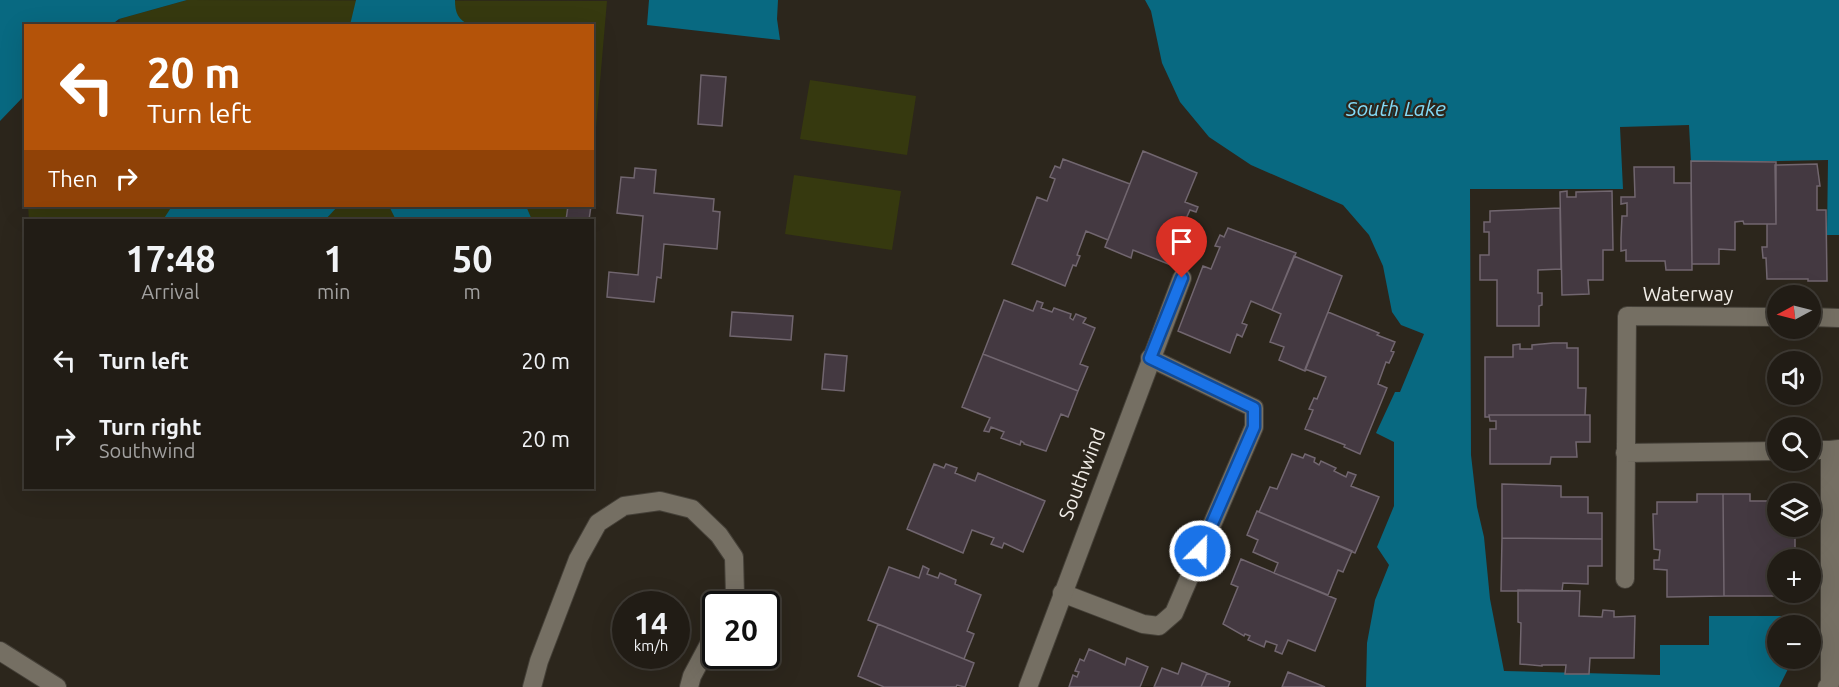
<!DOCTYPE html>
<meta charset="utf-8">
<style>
body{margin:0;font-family:Ubuntu,sans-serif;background:#29251e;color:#f1f3f6;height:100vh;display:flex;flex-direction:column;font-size:22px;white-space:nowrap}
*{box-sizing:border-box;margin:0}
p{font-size:20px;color:#a2a1a0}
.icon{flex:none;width:33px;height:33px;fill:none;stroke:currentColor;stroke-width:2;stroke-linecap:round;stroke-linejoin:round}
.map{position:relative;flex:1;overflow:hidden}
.drawer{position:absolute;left:24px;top:219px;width:570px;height:270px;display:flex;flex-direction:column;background:#211c15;border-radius:0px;box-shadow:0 6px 24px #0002,0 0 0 2px #3e3a34}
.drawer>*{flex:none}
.banner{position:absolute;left:24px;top:24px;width:570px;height:183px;border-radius:0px;box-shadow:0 6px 24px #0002,0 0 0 2px #3e3a34;background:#b45309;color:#fff;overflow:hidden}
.needle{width:39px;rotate:263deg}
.controls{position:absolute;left:1767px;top:285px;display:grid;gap:12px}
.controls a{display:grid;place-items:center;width:54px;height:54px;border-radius:50%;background:#211c15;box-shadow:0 6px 24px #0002,0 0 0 2px #3e3a34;font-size:30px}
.speed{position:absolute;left:612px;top:591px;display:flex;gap:12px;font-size:30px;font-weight:700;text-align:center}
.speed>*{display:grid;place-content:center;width:78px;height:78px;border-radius:50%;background:#211c15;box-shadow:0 6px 24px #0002,0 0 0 2px #3e3a34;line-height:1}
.speed small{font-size:15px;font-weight:400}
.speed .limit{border:3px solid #111;border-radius:9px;background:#fff;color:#111}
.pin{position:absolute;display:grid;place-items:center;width:51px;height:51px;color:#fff;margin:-62px -26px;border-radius:50% 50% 50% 0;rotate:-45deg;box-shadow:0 0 6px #0007}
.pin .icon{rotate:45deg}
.me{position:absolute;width:66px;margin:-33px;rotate:23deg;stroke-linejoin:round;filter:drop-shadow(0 0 4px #0008)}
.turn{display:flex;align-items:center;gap:21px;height:126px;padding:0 24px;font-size:27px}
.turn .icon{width:78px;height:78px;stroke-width:2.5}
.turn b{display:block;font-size:42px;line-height:51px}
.then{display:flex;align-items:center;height:57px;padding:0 24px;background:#0003;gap:12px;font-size:22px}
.eta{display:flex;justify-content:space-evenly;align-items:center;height:102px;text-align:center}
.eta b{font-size:36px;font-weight:600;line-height:42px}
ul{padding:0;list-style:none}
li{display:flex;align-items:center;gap:18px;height:78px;padding:0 24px}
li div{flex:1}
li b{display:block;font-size:22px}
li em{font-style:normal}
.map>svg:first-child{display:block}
.green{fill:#36390f}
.water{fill:#086981}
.building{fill:#443941;stroke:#71666f;stroke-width:1.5}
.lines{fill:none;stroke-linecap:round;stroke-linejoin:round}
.lane-casing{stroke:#454038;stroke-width:20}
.street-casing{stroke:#454038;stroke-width:20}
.secondary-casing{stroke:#454038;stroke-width:20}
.lane{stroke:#756f63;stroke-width:18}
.street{stroke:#756f63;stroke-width:18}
.secondary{stroke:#756f63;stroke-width:18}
.route-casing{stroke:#114b97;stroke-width:15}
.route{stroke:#1a73e8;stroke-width:10}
.labels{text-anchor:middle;stroke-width:4.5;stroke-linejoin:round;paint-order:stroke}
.street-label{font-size:20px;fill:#f1ede7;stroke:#2c261c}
.water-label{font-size:21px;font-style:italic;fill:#83daf7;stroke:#2c261c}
</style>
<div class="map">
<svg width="1839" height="687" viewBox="0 0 1839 687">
<rect width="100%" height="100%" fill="#2c261c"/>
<path class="green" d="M187,0L607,1L593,162L592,26H121L119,19Z
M810,80L916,96L907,155L800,139Z
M794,175L901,191L892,250L785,234Z
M28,206H589L587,220H29Z"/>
<path class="water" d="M0,0H187L119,19L111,25L26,26L25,95L0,121Z
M356,0H455C455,13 458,20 470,25H350Z
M649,0H778L777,19L780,40L647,25Z
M1145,0H1839V235H1827L1828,160L1691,163L1689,125L1620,127L1623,189H1470L1471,455L1477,507L1484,537L1490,599L1504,671L1660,675V645H1709V616H1798L1797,625L1778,626V658L1793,659L1779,687H1366L1367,643L1375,600L1389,565L1377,547L1394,506V442L1376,433L1395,392H1400L1424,334L1401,325L1392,312L1383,266L1369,235L1343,205L1251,165L1209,137L1180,102L1162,63L1151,11Z
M172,206H338L325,220H163Z
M389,206H526L532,220H396Z"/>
<path class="building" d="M701,75L726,77L722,126L698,124Z
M1143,151L1197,173L1185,202L1198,207L1196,212L1190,210L1185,221L1191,224L1183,242L1180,241L1182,244L1171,265L1133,250L1131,258L1105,247Z
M1063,159L1130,184L1108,240L1086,231L1077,255L1080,256L1076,266L1073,265L1065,286L1012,264L1037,197L1047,201L1055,179L1050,177L1055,166L1060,168Z
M1691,161L1776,162V224H1744L1743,221L1735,222V250L1719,249V264H1692Z
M1817,164L1820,186H1817V210H1826L1827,281H1808V279H1767L1766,258H1763L1762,247H1767V224H1776L1775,165Z
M1634,167H1674V183H1691L1692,270H1666L1665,261H1626V250L1621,251V238L1622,216H1627V203L1621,204V197H1635Z
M635,168L656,170L654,193L714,199L713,211L720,212L717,249L664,244L661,278L657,277L654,302L607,297L609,272L638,275L643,216L617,213L621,177L634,178Z
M1567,191V197H1576V192L1612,191L1613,250H1603V280H1588L1589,294L1562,295L1560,192Z
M568,206H591L589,220H566Z
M1560,208L1561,269L1538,270V293H1542V305L1539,306V326H1497V280H1480V255H1489V232H1484V222H1490V211Z
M1228,228L1296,253L1272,310L1251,301L1242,323L1247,325L1242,337L1237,334L1230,353L1178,331L1203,266L1211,269L1220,247L1215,246L1220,235L1224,237Z
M1294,256L1342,276L1305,371L1279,360L1284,347L1270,342L1281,314L1272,310Z
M1004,300L1033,311L1037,301L1043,303L1041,308L1052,312L1054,308L1071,314L1070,318L1073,320L1076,314L1086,318L1083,323L1095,328L1080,364L1088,367L1078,391L983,354Z
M732,312L793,316L791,340L730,336Z
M1328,312L1379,333L1377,335L1395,342L1391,351L1394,352L1389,363L1386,362L1378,384L1387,388L1360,454L1344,447L1345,445L1305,429L1313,410L1309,409L1314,398L1317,399L1326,377L1305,369Z
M1553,343H1567V348H1578V388H1586L1585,415H1489V417H1485V357H1513V345L1520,344V349H1532V345Z
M825,354L847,356L844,391L822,389Z
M983,354L1078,391L1068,417L1061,414L1046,451L1024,444V443L1021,441L1020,445L1001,438L1004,432L991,427L989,432L984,431L990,418L962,407Z
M1489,415H1590V442H1576L1577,457H1551L1550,464H1490V429H1496V421H1490Z
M1292,454L1303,458L1305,454L1315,458L1314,462L1319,465L1321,461L1336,468L1334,471L1346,477L1348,472L1356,475L1351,486L1379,497L1355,553L1259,512L1270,487L1277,489Z
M934,464L944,468L946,464L957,468L955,473L975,481L978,473L1045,501L1023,552L1004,543L1002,548L991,544L994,538L972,530L963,553L907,529Z
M1502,484L1561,486V497H1588V513H1602V539L1502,538Z
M1697,494H1723L1724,596L1667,597V570L1654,569V560H1659L1660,550L1654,549L1653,514H1657V502H1697Z
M1723,494H1750V501H1778V526H1790V529H1795V560H1778V592H1781V596H1724Z
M1257,511L1352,551L1343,572L1338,570L1328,595L1274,573L1278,563L1253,552L1258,540L1247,535Z
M1502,538L1602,539V566H1588V584L1563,583L1562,591H1501Z
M1241,559L1336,599L1315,651L1288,640L1282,654L1275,651L1277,645L1266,641L1264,647L1248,640L1250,636L1245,634L1244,636L1223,624L1238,587L1231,584Z
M923,566L929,569L927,574L938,578L940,573L956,580L955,584L981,595L967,631L974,634L964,659L868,620L889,567L919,578Z
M1518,590L1580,591L1579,616L1602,617L1603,610L1614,611V617L1635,616L1634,658H1590L1589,674H1565L1566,665H1542V666L1520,664L1521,623L1518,622Z
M878,624L974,663L965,687L957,685L956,687H884L858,676Z
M1089,649L1125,665L1127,658L1148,667L1140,687H1069L1073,675L1077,677L1079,672L1075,671L1080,659L1084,661Z
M1182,663L1207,673L1201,687H1154L1162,668L1178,674Z
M1288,672L1325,687H1282Z
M1207,673L1230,682L1228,687H1201Z"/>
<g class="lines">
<defs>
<path id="lane" d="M1062,593L1143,624L1159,626L1174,613L1254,427V408L1150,358
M532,687L539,661L578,559L598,523L624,506L660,501L692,509L719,535L734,557L735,595L730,604
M689,687L692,676L716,631"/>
<path id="street" d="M1810,317L1839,318
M1810,450H1830
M1625,453L1778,451
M1625,579L1627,316L1778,317
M1028,687L1182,278
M1827,687L1830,684V450L1839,449"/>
<path id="secondary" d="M0,651L57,687"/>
</defs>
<use href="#lane" class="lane-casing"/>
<use href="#street" class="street-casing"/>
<use href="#secondary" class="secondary-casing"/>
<use href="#lane" class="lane"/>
<use href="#street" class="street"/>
<use href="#secondary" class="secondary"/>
</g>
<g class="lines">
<defs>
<path id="route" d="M1182,278L1150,358L1254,408V427L1200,551"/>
</defs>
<use href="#route" class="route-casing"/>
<use href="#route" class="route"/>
</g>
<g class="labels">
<g class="street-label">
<text x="1688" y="301">Waterway</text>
<text transform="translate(1082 474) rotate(-69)" y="7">Southwind</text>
</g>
<g class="water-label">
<text x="1396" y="116">South Lake</text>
</g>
</g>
</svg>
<div class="controls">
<a><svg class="needle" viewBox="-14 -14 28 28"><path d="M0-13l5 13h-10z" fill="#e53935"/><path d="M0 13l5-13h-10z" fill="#a2a1a0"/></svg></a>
<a><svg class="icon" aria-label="sound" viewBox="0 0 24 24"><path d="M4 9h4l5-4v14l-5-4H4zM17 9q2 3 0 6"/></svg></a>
<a><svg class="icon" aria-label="search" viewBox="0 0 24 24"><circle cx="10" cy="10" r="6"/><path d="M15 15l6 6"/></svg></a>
<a><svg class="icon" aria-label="layers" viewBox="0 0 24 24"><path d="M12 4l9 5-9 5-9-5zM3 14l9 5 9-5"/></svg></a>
<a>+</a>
<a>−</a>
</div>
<div class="speed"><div>14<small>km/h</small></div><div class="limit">20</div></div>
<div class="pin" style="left:1182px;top:278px;background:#d93025"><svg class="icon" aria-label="arrive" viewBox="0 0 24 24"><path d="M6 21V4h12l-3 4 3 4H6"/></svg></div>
<svg class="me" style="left:1200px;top:551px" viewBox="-20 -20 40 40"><circle r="17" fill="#1a73e8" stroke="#fff" stroke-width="3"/><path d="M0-11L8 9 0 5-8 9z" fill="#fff"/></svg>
<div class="banner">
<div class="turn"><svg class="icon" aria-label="left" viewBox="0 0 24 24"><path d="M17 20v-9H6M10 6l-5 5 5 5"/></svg><div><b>20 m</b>Turn left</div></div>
<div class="then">Then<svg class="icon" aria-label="right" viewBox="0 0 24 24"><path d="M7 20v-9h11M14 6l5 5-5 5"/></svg></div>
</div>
<section class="drawer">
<div class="eta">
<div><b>17:48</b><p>Arrival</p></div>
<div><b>1</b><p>min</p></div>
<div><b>50</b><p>m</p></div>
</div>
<ul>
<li><svg class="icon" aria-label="left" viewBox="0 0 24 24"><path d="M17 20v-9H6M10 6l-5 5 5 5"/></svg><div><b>Turn left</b></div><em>20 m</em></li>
<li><svg class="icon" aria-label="right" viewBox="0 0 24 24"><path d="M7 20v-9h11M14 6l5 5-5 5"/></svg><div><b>Turn right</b><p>Southwind</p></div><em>20 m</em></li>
</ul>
</section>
</div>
